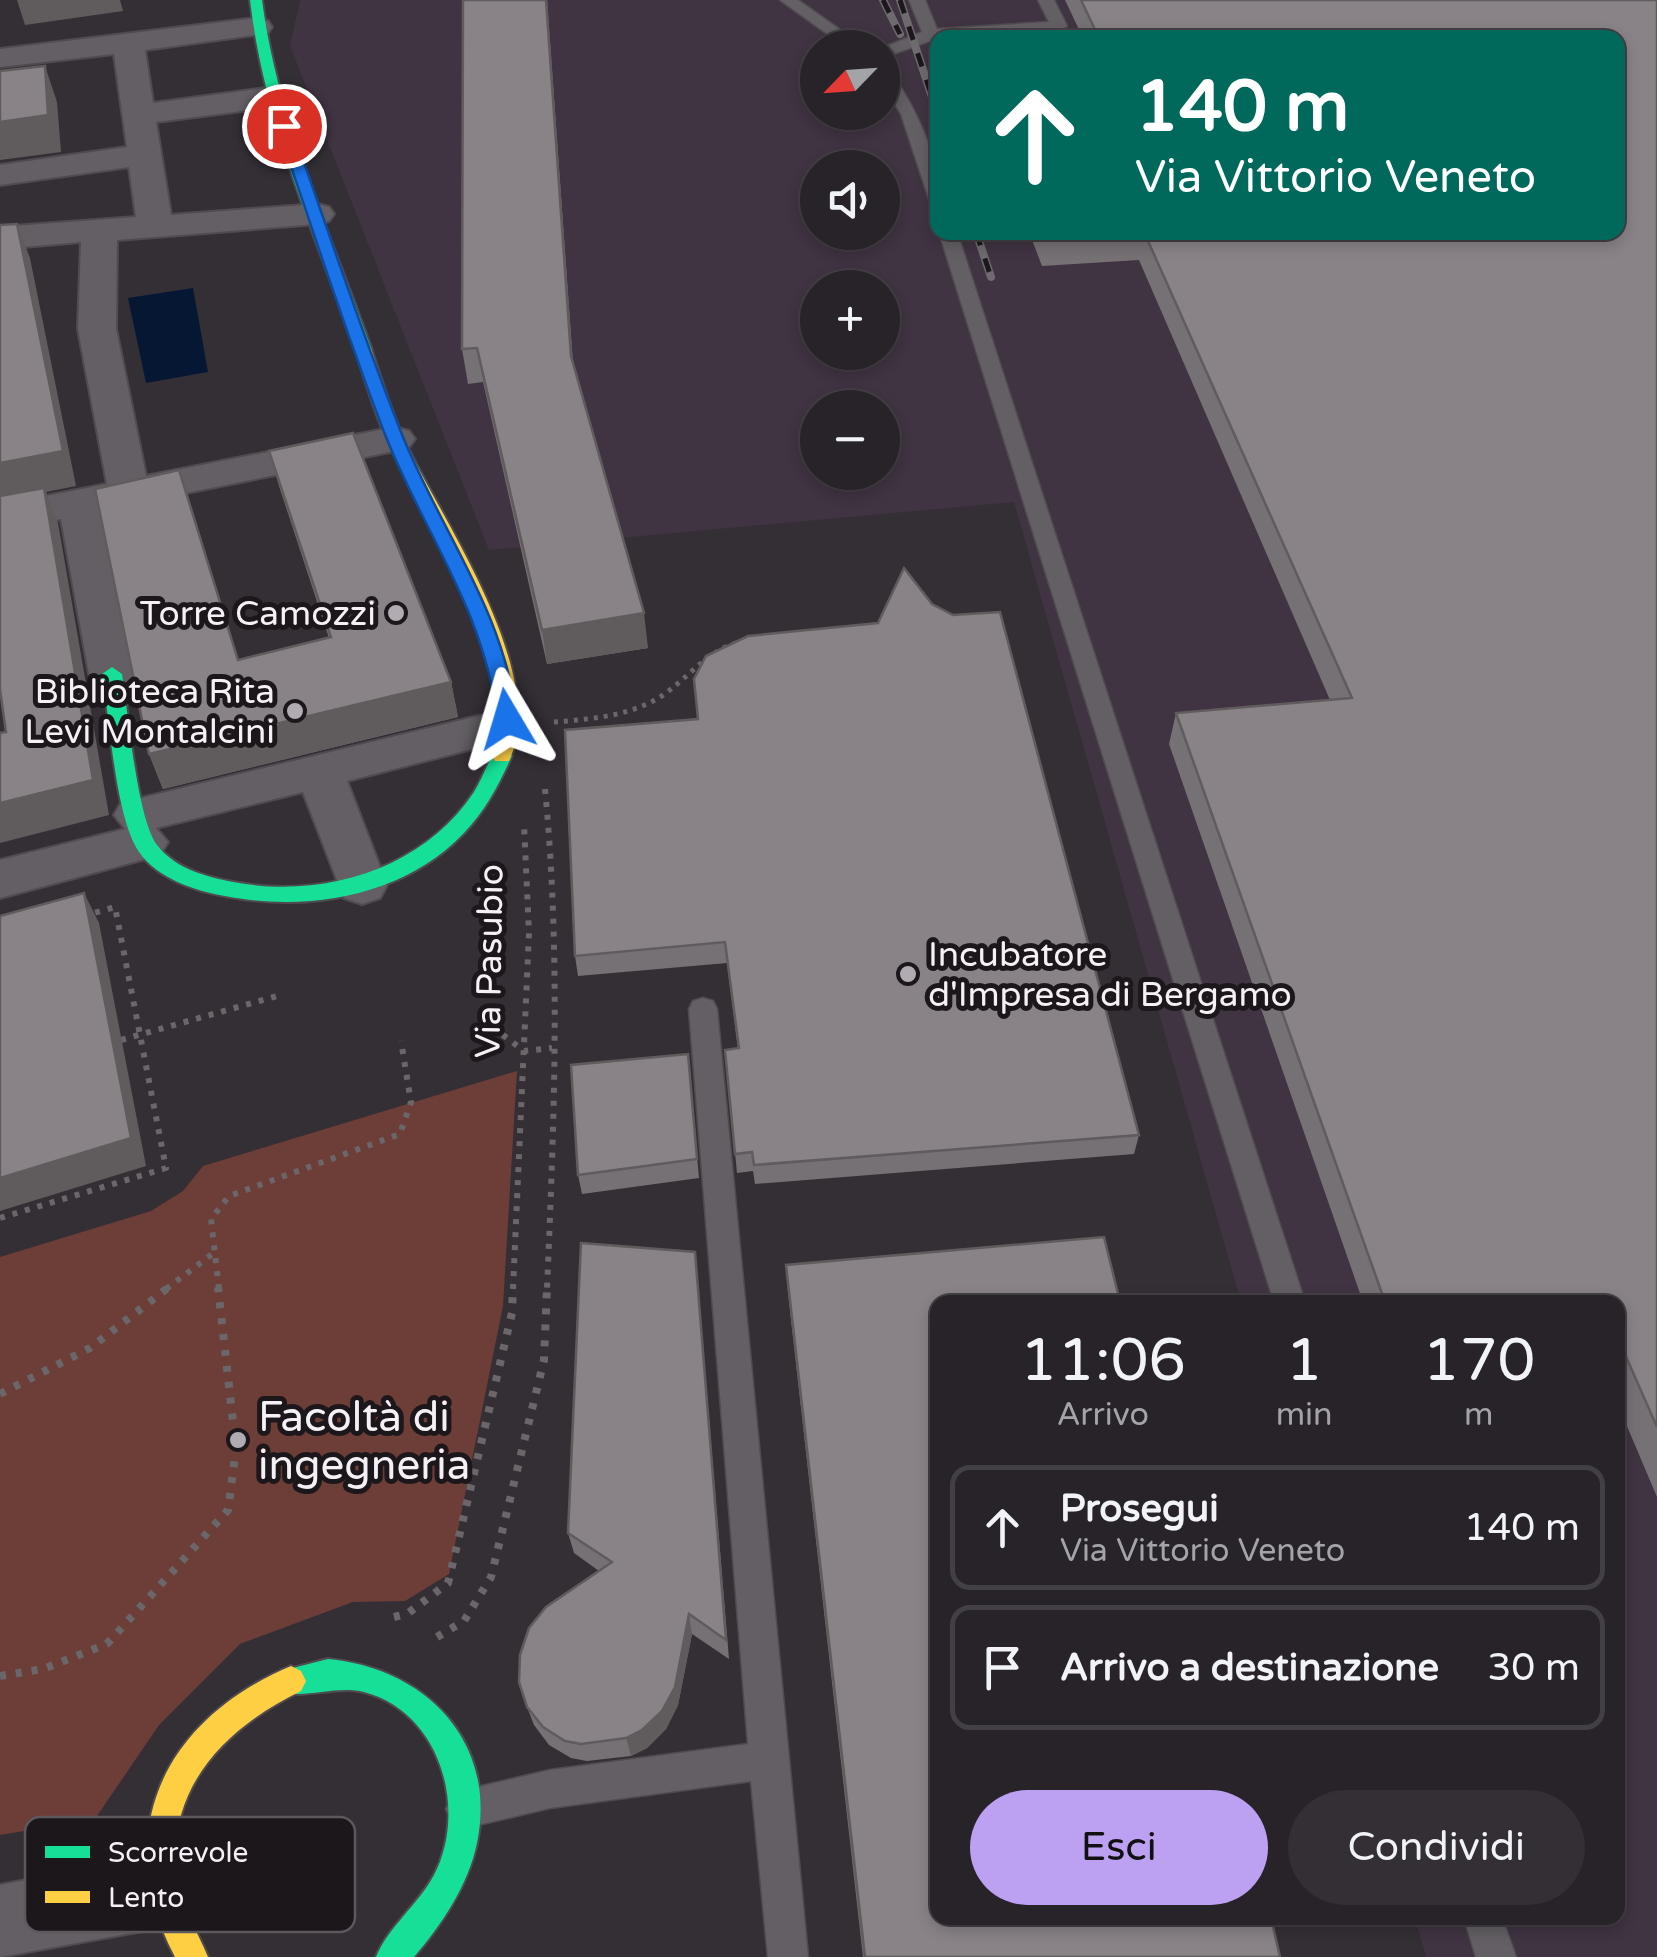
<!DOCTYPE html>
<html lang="it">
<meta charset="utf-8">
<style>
body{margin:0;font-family:"Varela Round",sans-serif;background:#332f34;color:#f1f3f6;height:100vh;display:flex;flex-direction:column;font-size:38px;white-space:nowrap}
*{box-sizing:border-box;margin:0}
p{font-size:32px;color:#a4a4a8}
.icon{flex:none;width:55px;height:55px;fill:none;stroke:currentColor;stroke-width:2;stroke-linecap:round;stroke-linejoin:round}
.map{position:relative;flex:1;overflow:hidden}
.side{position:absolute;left:930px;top:1295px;width:695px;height:630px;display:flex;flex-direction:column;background:#272328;border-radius:20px;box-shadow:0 5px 15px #0003,0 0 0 2px #434045}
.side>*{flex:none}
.banner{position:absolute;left:930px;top:30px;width:695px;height:210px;border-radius:20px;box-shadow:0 5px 15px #0003,0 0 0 2px #434045;background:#00695c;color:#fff;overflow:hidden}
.needle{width:65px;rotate:245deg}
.fabs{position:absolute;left:800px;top:30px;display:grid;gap:20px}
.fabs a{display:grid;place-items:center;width:100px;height:100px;border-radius:50%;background:#272328;box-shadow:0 5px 15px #0003,0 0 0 2px #434045;font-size:50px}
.pin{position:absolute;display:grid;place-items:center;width:85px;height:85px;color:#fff;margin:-42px;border:5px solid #fff;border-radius:50%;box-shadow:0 2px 10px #0007}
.me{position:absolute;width:110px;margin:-55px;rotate:353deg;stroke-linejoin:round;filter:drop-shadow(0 0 8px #0008)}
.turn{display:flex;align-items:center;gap:35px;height:210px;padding:0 40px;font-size:45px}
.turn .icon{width:130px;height:130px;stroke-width:2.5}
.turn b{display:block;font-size:70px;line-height:85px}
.eta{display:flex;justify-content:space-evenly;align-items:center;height:170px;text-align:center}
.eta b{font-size:60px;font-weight:600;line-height:70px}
.cta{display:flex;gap:20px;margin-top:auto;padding:20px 40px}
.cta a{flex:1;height:115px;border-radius:60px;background:#bca0f2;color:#111;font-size:40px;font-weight:600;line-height:115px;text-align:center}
.cta a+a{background:#332f34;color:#f1f3f6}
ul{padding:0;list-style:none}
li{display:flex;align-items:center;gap:30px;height:125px;margin:0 20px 15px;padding:0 20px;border:5px solid #434045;border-radius:20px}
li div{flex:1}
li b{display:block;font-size:38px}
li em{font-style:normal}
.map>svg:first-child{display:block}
.built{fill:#403342;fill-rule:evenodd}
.green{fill:#6d3d38}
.water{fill:#061734}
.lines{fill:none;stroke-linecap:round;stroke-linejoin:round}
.lane-casing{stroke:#4f4b50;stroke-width:3}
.street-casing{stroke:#4f4b50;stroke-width:4}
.fast-casing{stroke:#4f4b50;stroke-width:4}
.slow-casing{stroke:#4f4b50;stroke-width:4}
.path-far2{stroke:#6a666a;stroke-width:5;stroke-dasharray:4 6;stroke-linecap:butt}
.path-far1{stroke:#6a666a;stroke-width:6;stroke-dasharray:5 8;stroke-linecap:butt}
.path{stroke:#6a666a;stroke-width:8;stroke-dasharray:6 10;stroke-linecap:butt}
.lane{fill:#635f64;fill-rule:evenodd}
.street{fill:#635f64;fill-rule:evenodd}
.fast{fill:#16e098;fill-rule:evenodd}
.slow{fill:#ffcf43;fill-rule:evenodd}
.rail-casing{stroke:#6f6a70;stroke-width:8}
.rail{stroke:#1b171b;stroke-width:5;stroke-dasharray:14;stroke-linecap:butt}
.wall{fill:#767174}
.shaded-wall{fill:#605c5e}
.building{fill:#898387;stroke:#605c5e;stroke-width:2.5}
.route{fill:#1a73e8;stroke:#114b97;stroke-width:2.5}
.poi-dot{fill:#b1acb2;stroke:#1b171b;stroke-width:4}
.labels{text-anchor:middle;stroke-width:10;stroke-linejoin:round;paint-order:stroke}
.poi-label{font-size:35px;fill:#f5eff6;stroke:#1b171b;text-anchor:end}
.street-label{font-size:35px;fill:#f5eff6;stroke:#1b171b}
.near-poi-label{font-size:42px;fill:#f5eff6;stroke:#1b171b;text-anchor:start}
.key{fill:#1b171b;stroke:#5c585d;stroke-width:2.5}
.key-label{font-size:28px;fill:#f5eff6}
</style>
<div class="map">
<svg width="1657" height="1957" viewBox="0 0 1657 1957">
<rect width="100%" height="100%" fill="#342f35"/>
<path class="built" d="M300,0H1657V1957H1426L1415,1918H1618V1302H1241L1014,502L489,550L290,46ZM938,38H1618V232H938ZM818,48H882V112H818ZM818,168H882V232H818ZM818,288H882V352H818ZM818,408H882V472H818Z"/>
<path class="green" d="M517,1071L503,1306L449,1574L405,1601L353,1602L240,1644L159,1725L95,1819L0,1835V1257L151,1211L183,1191L203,1166Z"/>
<path class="water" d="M193,288L208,372L146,383L128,298Z"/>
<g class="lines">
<defs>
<path id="lane" d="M780,0H798L866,48H847Z
M909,0H925L937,29L1049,22L1038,0H1054L1067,26L1059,31L938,38L882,58V48L922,32Z
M882,66L888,67C917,111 938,151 938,204L929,199L901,114L882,85Z
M939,232H957L1305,1302H1274Z
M703,998L713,1001L717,1009L808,1957H768L751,1781L550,1808L465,1828L452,1822L446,1809L452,1796L465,1790L550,1770L748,1744L689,1009L693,1001Z
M1464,1918H1502L1516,1957H1476Z"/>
<path id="street" d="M257,18L268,21L272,27L268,33L145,50L153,103L273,87L284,90L289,97L284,104L273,107L156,122L171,215L317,204L329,207L334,214L329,221L317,224L117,240L116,329L146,476L395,427L409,431L415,439L409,447L395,451L101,510L135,674L128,685L112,689L96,685L89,674L61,519L0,531V505L107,484L78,329L81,242L0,249V227L136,217L129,167L0,185V165L127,147L114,54L0,67V49Z
M507,709L523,714L530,725L523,736L347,781L387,885L380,898L362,904L344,898L303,792L156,828L168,842L160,855L0,898V860L125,829L114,815L121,803Z
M159,1854L185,1865L196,1891L185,1917L159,1928L0,1957V1885Z"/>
<path id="fast" d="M250,0H262C278,122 330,233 371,348L369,351L355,348C315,233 264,122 250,0Z
M112,667L122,674C128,712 137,818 157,845C176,870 210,878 239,883C326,898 424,868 474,792C482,779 487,764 495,751H509L512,756C499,784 486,810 464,833C403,897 307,912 225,896C195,891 157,878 139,852C115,817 110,719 102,674Z
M328,1659C425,1668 498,1741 477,1843C468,1886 442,1924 414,1957H376C388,1927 418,1905 434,1875C468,1810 441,1712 364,1692C336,1685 301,1700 281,1691L276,1681L281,1671Z"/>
<path id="slow" d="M363,343L371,348C381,379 391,412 405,442C442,520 550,674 509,761H495L492,756C510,633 437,547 388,442C374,412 365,380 355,348Z
M291,1666L301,1671L306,1681L301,1691C227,1727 165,1787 177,1878C181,1907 197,1930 208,1957H175C109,1831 165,1719 291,1666Z"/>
</defs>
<use href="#lane" class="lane-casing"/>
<use href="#street" class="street-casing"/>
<use href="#fast" class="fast-casing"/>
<use href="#slow" class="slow-casing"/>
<path class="path-far2" d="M554,722C592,719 634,716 666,693C693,673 709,649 743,641"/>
<path class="path-far1" d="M545,789C561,954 554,1124 547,1289
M482,1019L524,1051L552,1048
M121,1040L277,996
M0,1218L166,1168L115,907L87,915
M166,1289L215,1252
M219,1289L211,1219L229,1196L400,1134L411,1102L401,1041
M513,1289L529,933L524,824"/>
<path class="path" d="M0,1394L90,1348L169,1287
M394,1617L407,1614L448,1583L512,1313L513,1287
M437,1637L464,1621L491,1577L544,1360L547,1287
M0,1676L43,1669L107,1644L228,1510L236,1449L218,1287"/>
<use href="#lane" class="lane"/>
<use href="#street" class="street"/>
<use href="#fast" class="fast"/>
<use href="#slow" class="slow"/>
<defs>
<path id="rail" d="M883,0L900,34
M900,0L938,115
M976,232L991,277"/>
</defs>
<use href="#rail" class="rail-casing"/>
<use href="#rail" class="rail"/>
</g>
<path class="wall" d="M547,0L573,364L648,648L547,664L483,382L468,384L462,349Z
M1065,0H1657V1497L1618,1405V1302H1363L1169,744L1176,713L1330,700L1139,260L1042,266L1029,232H1618V38H1083Z
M269,451L451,682L458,717L163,789L149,754L239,660L329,638L279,486Z
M698,719L1139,1135L1134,1154L755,1184L753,1171L737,1173L725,1050L738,1049L727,963L578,976L575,956Z
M688,1054L699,1178L582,1194L578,1175Z
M695,1252L729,1659L692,1634L678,1705L666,1729L647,1748L631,1756L587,1761L571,1758L549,1745L534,1725L527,1707L599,1571L574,1553L568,1533Z
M786,1265L1280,1957H863L787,1284Z"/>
<path class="shaded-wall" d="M17,0H120L123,11L25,25Z
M546,0H547L575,390L571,356Z
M45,66L57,102L61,152L0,160V122Z
M17,224L30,258L76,486L46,492L58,523L109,815L0,843V803L93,780L0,501V463Z
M644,613L648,648L547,664L542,630Z
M451,682L458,717L163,789L149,754Z
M84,893L99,923L146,1166L0,1211V1178Z
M689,1614L692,1634L678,1705L666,1729L647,1748L631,1756L626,1738Z"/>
<path class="building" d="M463,0H546L571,356L644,613L542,630L477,348L462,349Z
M1081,0H1657V1427L1620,1343L1618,1344V1302H1385L1176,713L1352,698L1144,232H1618V38H1099Z
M45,66L48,115L0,122V71Z
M17,224L63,451L0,463V225Z
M1043,232H1106L1045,236Z
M353,433L451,682L149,754L95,489L179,470L238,660L331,637L269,451Z
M44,488L93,780L0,803V733L6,732L0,689V496Z
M904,568L932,604L953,615L1000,612L1139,1135L754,1165L752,1152L735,1154L725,1050L739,1048L725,942L575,956L565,730L698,719L694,679L706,656L748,636L878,623Z
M84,893L131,1138L0,1178V916Z
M688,1054L697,1159L578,1175L571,1065Z
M1104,1237L1120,1302H938V1918H1271L1280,1957H865L786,1265Z
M581,1243L695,1252L726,1640L689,1614L675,1687L662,1711L642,1730L626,1738L581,1744L565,1741L543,1727L527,1707L519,1682L520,1655L529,1628L546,1607L612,1562L568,1533Z"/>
<path class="route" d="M284,122L291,126C328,229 362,335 403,437C443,535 504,611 517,719L514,724H500L497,719C485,611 425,535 386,437C346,335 313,229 277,126Z"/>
<g class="poi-dot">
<circle cx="396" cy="613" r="10"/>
<circle cx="295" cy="711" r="10"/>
<circle cx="908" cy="974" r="10"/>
<circle cx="238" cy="1440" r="10"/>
</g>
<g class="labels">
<g class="poi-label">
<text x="376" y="625">Torre Camozzi</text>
<text x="275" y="703">Biblioteca Rita<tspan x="275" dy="40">Levi Montalcini</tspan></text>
<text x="928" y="966" text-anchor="start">Incubatore<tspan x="928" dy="40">d'Impresa di Bergamo</tspan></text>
</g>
<g class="street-label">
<text transform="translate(489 961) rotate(-89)" y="12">Via Pasubio</text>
</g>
<g class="near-poi-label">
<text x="258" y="1431">Facoltà di<tspan x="258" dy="48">ingegneria</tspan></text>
</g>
</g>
<rect x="25" y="1817" width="330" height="115" rx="15" class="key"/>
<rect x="45" y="1846" width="45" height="12" fill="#16e098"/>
<rect x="45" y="1891" width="45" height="12" fill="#ffcf43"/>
<g class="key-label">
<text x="108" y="1862">Scorrevole</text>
<text x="108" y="1907">Lento</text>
</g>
</svg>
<div class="fabs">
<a><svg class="needle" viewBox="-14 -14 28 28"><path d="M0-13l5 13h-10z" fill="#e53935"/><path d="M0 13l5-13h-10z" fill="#a4a4a8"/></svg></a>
<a><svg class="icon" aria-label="sound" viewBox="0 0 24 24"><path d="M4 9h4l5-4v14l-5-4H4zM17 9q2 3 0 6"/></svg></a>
<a>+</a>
<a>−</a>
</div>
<div class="pin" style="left:284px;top:126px;background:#d93025"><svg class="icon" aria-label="arrive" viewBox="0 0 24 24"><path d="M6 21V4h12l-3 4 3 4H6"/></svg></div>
<svg class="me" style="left:507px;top:719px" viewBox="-20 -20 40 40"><path d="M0-17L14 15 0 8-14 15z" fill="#1a73e8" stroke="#fff" stroke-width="4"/></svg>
<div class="banner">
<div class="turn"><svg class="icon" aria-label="ahead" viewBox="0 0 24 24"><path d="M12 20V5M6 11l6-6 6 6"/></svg><div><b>140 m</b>Via Vittorio Veneto</div></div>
</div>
<section class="side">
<div class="eta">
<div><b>11:06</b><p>Arrivo</p></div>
<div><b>1</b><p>min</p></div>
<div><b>170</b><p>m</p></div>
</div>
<ul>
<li><svg class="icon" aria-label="ahead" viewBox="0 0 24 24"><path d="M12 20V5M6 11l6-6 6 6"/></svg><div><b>Prosegui</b><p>Via Vittorio Veneto</p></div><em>140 m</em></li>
<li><svg class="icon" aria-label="arrive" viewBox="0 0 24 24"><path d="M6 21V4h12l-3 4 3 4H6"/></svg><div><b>Arrivo a destinazione</b></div><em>30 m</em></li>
</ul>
<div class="cta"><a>Esci</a><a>Condividi</a></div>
</section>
</div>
